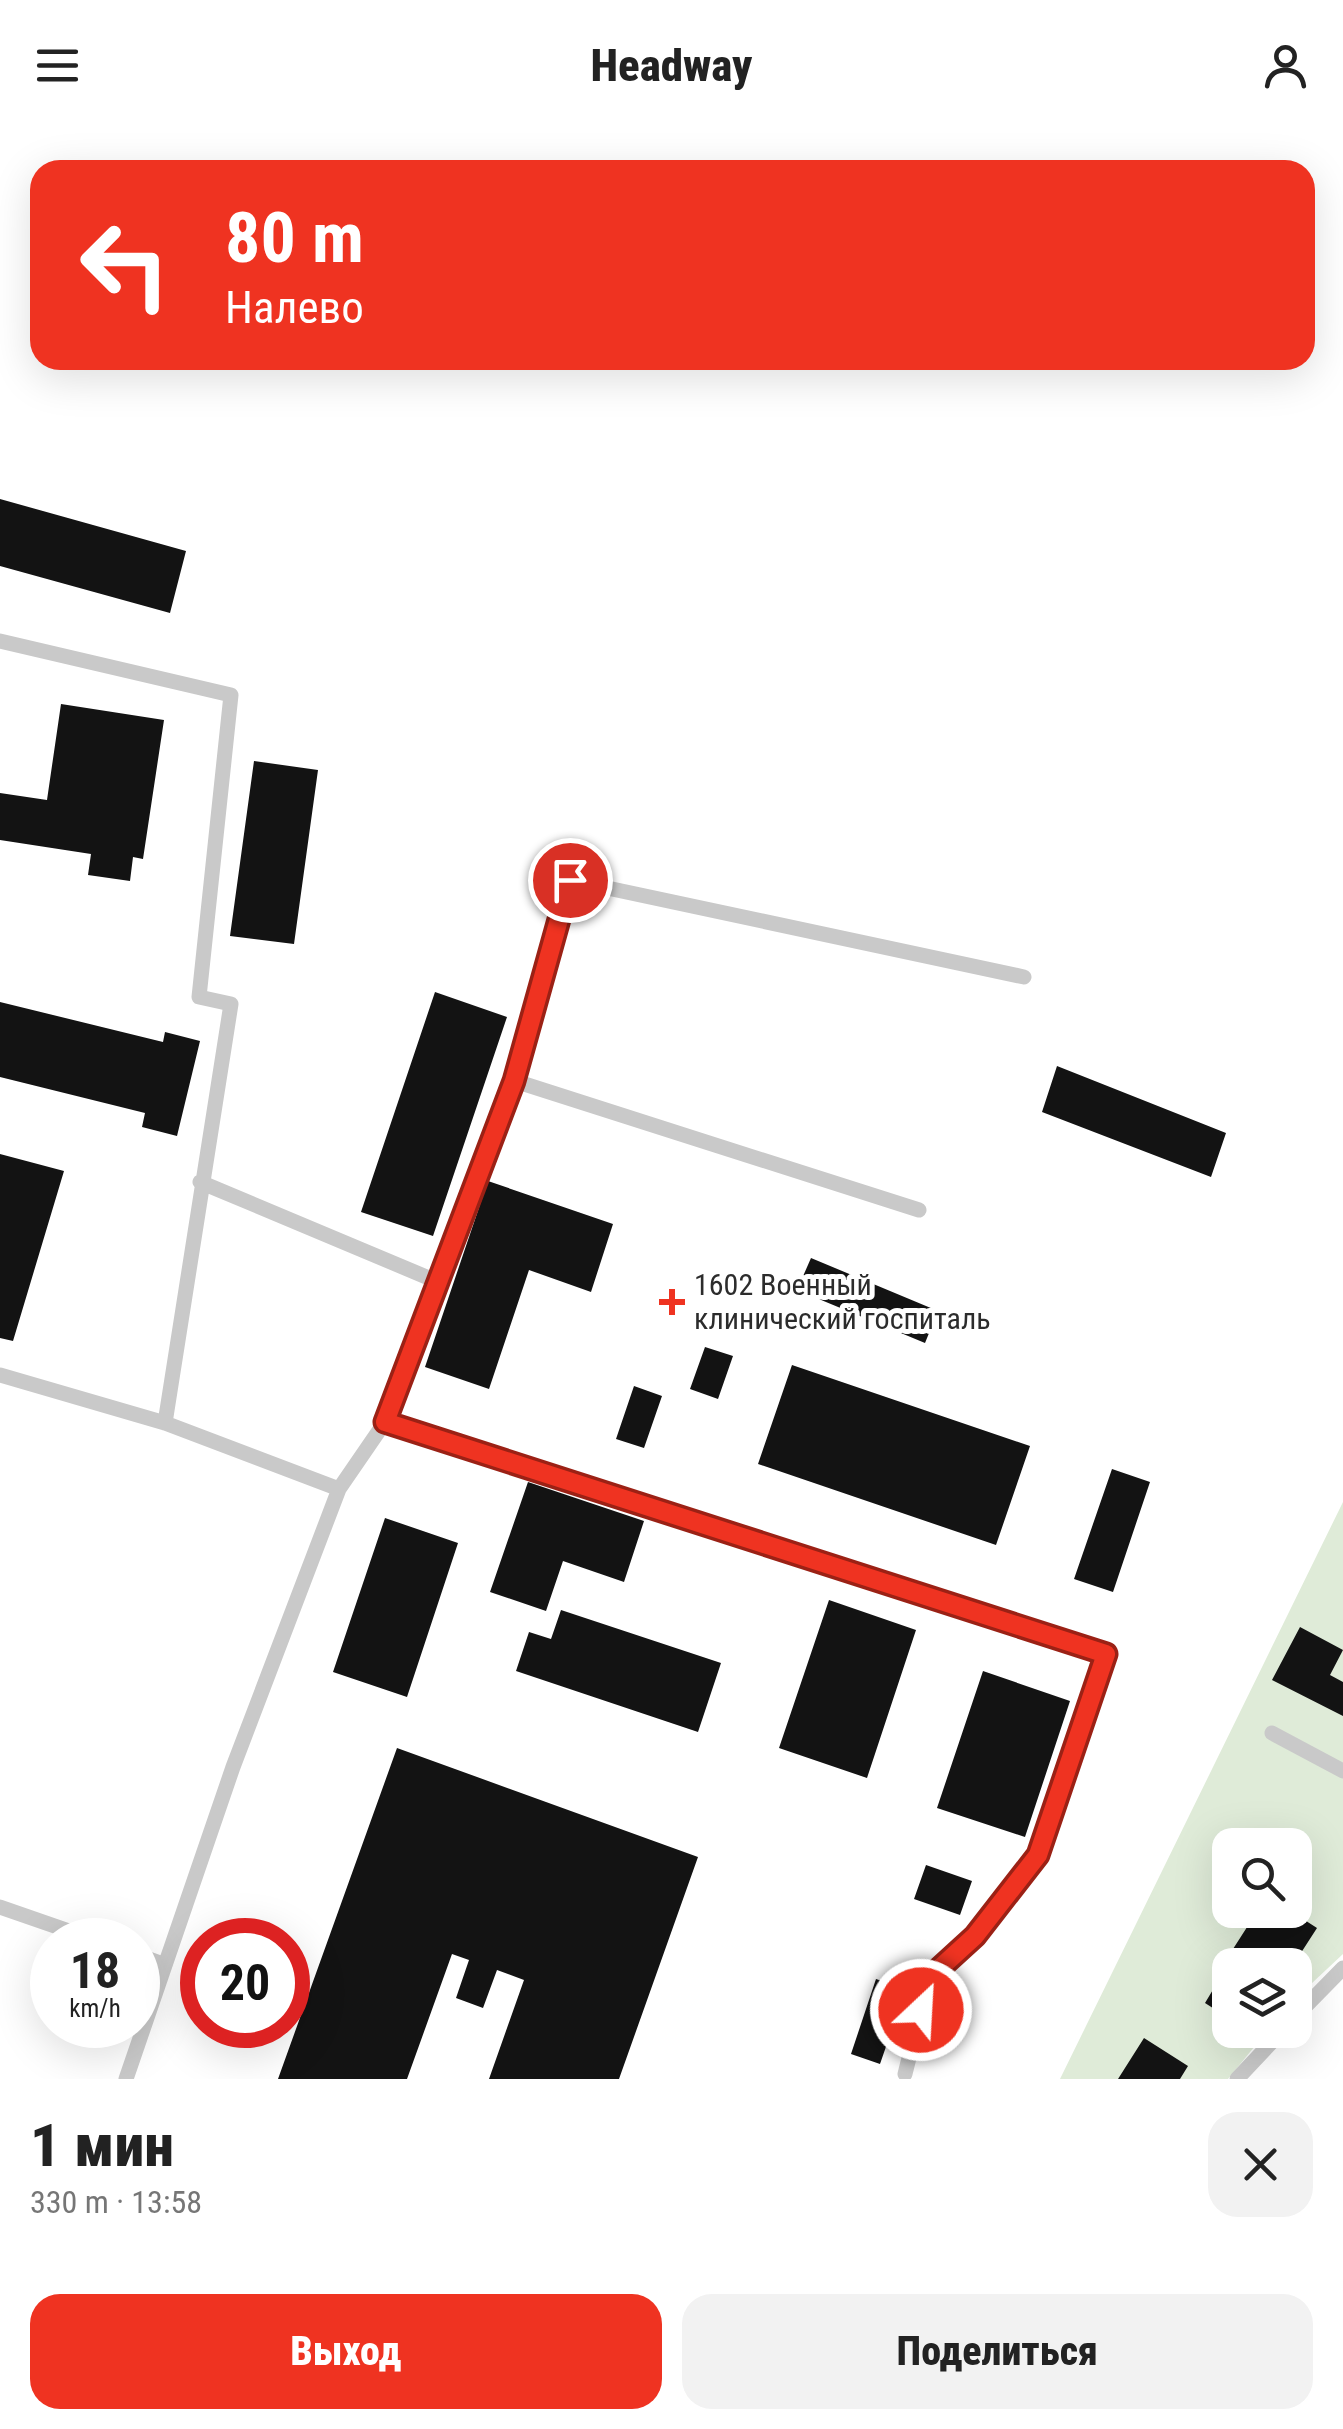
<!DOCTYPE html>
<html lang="ru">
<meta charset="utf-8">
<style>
body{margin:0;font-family:"Roboto Condensed",sans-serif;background:#f2f2f2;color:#222;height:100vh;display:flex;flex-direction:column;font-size:38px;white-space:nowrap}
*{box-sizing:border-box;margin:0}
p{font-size:32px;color:#767676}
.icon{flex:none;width:55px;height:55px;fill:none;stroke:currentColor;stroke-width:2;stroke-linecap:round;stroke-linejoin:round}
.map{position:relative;height:1949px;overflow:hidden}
.side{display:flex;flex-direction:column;background:#fff;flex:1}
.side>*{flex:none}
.guide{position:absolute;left:30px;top:30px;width:1285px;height:210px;border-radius:30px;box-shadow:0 10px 40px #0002;background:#ef3321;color:#fff;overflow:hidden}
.buttons{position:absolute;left:1212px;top:1698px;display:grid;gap:20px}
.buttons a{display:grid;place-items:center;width:100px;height:100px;border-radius:20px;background:#fff;box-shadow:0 10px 40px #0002;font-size:50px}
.speed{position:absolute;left:30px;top:1788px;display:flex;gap:20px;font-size:50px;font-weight:700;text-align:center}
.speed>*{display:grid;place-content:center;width:130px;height:130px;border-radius:50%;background:#fff;box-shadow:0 10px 40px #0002;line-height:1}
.speed small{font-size:25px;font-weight:400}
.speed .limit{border:15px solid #d22;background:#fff;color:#111}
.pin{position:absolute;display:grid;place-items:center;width:85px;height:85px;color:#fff;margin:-42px;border:5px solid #fff;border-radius:50%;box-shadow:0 2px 10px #0007}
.me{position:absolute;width:110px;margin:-55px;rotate:25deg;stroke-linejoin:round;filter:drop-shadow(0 0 8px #0008)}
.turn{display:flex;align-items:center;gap:35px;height:210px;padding:0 30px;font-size:45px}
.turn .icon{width:130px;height:130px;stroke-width:2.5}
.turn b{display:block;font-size:70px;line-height:85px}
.round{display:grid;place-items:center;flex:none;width:105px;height:105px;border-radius:30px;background:#f2f2f2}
.overview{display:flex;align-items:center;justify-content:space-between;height:170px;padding:0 30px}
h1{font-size:60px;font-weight:800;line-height:75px}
.primary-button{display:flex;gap:20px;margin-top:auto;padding:20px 30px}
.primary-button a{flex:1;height:115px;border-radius:30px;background:#ef3321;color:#fff;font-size:40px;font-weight:800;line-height:115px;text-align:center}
.primary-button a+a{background:#f2f2f2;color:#222}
header{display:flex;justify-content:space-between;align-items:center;height:130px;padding:0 30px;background:#fff;font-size:45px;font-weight:800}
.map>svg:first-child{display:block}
.green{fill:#dfebd8;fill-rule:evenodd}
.building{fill:#131313}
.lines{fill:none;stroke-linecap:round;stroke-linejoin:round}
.lane{stroke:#c9c9c9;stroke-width:15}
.route-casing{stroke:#9b2115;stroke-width:25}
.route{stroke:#ef3321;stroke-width:18}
.poi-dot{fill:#ef3321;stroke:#fff;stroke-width:4}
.labels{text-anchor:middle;stroke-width:10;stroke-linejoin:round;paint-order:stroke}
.poi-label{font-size:30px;fill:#2c2c2c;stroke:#fff;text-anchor:start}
</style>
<header><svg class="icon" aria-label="menu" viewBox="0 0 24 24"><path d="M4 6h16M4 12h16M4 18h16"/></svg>Headway<svg class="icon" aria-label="person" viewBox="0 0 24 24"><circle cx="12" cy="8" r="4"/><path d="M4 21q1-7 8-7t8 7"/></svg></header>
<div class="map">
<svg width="1343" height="1949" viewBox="0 0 1343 1949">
<rect width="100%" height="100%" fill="#fff"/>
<path class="green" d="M1343,1372V1824L1295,1869V1835H1230V1900H1268L1228,1949H1060ZM1230,1715H1295V1780H1230Z"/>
<path class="building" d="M0,369L186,421L170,483L0,436Z
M61,574L164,590L143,729L133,727L130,751L88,745L91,724L0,710V663L47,670Z
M254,631L318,640L294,814L230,806Z
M435,862L507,887L433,1106L361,1082Z
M0,872L163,912L165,902L200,911L177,1006L142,997L145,983L0,947Z
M1057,936L1226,1003L1211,1047L1042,982Z
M0,1024L64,1041L13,1211L0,1208Z
M488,1051L613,1094L591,1162L529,1140L489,1259L425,1237Z
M811,1128L938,1181L925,1213L797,1160Z
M705,1217L733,1226L718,1269L690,1259Z
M792,1235L1030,1316L996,1415L758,1334Z
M634,1256L662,1266L644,1318L616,1309Z
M1112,1339L1150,1352L1113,1462L1074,1449Z
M528,1352L644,1391L624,1452L563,1431L546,1481L490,1462Z
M385,1388L458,1413L407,1567L333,1542Z
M829,1470L916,1500L867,1648L779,1618Z
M561,1480L721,1533L698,1602L516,1541L529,1502L551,1509Z
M1300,1497L1343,1520L1330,1545L1343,1552V1586L1272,1550Z
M983,1541L1070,1571L1025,1707L937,1678Z
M397,1618L698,1727L619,1949H489L524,1850L497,1840L483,1878L456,1868L469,1830L452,1824L407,1949H278Z
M926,1735L972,1751L960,1785L914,1769Z
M1258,1780H1289L1317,1798L1297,1829L1282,1819L1272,1835H1258L1233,1819Z
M1223,1843L1230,1847V1889L1205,1873Z
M876,1849L906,1859L880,1934L851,1924Z
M1144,1908L1188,1936L1180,1949H1118Z"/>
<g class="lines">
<path class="lane" d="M0,511L231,565L199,867L231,874L165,1293
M200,1052L436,1151
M919,1080L515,951L570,750L1024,847
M0,1245L165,1293L339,1359
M385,1292L1107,1524L1037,1725L975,1806L929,1848L905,1944
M1272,1603L1343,1641
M0,1777L95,1810
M138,1825L163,1834
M1295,1887L1343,1838
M126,1949L233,1637L339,1359L385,1292L515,951
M1237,1949L1283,1900"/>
</g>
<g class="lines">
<defs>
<path id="route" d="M570,750L514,951L385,1292L1106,1524L1038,1725L975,1806L929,1848L921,1880"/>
</defs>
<use href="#route" class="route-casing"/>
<use href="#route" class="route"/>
</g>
<path class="poi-dot" d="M667 1157h10v10h10v10h-10v10h-10v-10h-10v-10h10z"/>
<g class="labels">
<g class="poi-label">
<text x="694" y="1165">1602 Военный<tspan x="694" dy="34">клинический госпиталь</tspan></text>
</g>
</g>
</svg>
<div class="buttons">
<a><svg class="icon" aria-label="search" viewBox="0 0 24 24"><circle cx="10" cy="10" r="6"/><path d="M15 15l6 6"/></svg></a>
<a><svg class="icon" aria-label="layers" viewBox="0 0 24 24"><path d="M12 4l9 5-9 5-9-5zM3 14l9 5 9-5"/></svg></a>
</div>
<div class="speed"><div>18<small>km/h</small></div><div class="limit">20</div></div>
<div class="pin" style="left:570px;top:750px;background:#d93025"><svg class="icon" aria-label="arrive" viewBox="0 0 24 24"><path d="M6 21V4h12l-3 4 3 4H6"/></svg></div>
<svg class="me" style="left:921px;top:1880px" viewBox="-20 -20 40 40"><circle r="17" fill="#ef3321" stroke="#fff" stroke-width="3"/><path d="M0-11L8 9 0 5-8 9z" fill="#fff"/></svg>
<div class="guide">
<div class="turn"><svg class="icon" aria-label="left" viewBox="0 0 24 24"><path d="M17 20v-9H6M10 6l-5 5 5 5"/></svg><div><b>80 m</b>Налево</div></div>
</div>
</div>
<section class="side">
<div class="overview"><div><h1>1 мин</h1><p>330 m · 13:58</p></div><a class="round"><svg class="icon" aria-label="close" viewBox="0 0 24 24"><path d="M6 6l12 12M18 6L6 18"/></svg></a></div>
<div class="primary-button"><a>Выход</a><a>Поделиться</a></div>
</section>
